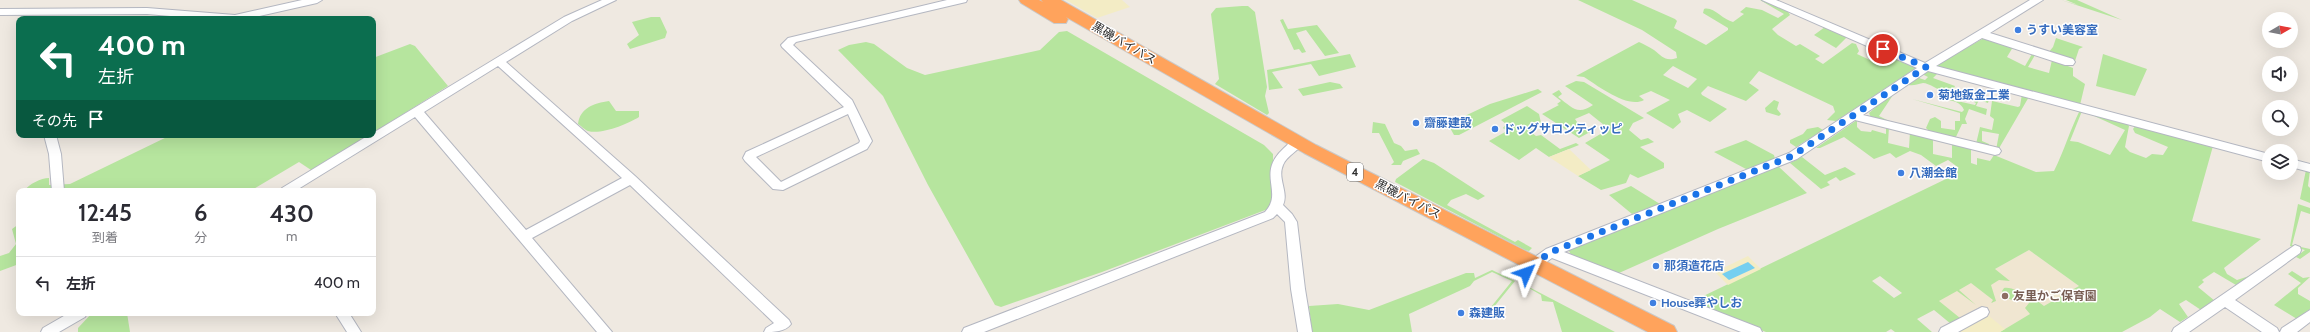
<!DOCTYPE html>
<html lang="ja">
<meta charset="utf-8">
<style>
body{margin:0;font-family:Cabin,"Noto Sans JP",sans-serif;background:#f2f2f3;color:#2b2b33;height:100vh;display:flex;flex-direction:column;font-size:15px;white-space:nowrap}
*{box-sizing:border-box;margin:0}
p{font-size:13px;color:#7c7c81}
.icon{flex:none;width:22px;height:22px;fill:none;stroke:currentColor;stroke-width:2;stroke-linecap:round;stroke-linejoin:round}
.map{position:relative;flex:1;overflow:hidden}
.sheet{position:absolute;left:16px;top:188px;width:360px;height:128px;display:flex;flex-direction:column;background:#fff;border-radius:8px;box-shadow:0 4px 16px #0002}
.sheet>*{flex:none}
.hud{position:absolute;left:16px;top:16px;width:360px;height:122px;border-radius:8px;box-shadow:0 4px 16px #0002;background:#0b6e4f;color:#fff;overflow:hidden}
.needle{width:26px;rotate:80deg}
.buttons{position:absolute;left:2262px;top:12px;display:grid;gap:8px}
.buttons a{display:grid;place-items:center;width:36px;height:36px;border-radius:50%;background:#fff;box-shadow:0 4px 16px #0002;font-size:20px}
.pin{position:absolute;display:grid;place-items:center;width:34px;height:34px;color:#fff;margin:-17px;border:2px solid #fff;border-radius:50%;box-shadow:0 1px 4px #0007}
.me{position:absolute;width:44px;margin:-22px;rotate:47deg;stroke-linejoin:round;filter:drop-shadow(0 0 3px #0008)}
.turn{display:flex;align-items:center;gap:14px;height:84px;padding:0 16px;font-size:18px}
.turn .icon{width:52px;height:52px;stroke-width:2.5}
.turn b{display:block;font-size:28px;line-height:34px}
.then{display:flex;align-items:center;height:38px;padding:0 16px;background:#0003;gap:8px;font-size:15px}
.eta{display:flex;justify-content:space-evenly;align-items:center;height:68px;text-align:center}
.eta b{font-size:24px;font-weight:600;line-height:28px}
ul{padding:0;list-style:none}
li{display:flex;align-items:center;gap:12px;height:52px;padding:0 16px;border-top:1px solid #e1e1e2}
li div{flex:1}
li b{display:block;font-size:15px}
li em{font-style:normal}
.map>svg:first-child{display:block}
.education{fill:#f0e6d1}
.green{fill:#b6e59e;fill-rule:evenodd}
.sand{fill:#f3ecc5}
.water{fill:#75cff0}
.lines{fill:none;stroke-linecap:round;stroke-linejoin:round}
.minor-casing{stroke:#b4b7c1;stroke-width:2}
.highway-casing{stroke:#c9c9c9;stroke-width:2}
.minor{fill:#fff;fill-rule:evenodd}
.highway{fill:#ffa35c;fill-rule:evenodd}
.route{stroke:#1a73e8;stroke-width:7;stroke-dasharray:0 12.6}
.shop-dot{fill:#3f7fe0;stroke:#fff;stroke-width:1.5}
.education-dot{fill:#8d6e63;stroke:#fff;stroke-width:1.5}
.labels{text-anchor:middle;stroke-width:3;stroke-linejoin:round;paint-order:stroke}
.shield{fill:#fff;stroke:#6d6d6d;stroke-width:1}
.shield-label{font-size:11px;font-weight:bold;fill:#2e2e2e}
.shop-label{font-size:12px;font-weight:bold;fill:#366cbe;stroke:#fff;text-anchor:start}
.street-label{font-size:12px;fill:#2e2e2e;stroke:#fff}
.education-label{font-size:12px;font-weight:bold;fill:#785e54;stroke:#fff;text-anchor:start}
</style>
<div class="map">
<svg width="2310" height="332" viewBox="0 0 2310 332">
<rect width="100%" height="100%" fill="#efe9e1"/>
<path class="education" d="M2029,250L2079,286L2000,332H1961L1968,325L1938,301Z"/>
<path class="green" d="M1578,0H1632L1675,19L1677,21L1674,28L1706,45L1728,30V28L1703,13L1704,9C1713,6 1723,20 1733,22L1744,14L1740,12L1746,7L1762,10L1778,18L1784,14L1760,0H1763L1787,10L1790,15L1772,29L1778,35L1796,46L1800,44L1820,56L1815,59L1823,64L1852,43L1856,44L1859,51L1857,54L1874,62L1885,54L1913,64L1916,68L1836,121L1827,120L1835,112L1833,106L1759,71L1749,83L1759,90L1746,101L1708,86L1701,93L1702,95L1727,109L1710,122L1687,110L1678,114L1681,122L1673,129L1646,113L1670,100L1651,91L1639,96L1644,100C1628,109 1598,86 1584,77L1576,76L1639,42C1644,44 1649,47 1654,50C1662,56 1665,62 1677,58L1676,52L1642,30ZM1673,66L1697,79L1688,88L1663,75Z
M2061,0L2078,5L2066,0H2077L2122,20Z
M1242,6H1248L1255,12L1267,87L1265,96L1269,113L1267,115L1215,84L1219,79L1211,14L1216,8Z
M651,17H660L667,32L665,38L630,49L627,44L639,35L632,22Z
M1283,19L1288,29L1317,25L1339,53L1325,56L1306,30L1296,33L1306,52L1302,53L1299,49L1294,50L1280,20Z
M1825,27L1847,37L1836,48L1814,35Z
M1067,31L1264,145L1273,154V199L1268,209L1102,272L1001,307L995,305L928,185L883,96L838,50L849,45L866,42L874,44L907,68L925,75L1040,50L1059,32Z
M1984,38L2013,47L2007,57L2025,66L2032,54L2035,55L2028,67L2049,73L2052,60L2073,68V76L2085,84L2080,105L1934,66Z
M2056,38L2083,47L2079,49L2075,61L2048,53L2053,47Z
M410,44L415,46L448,86L373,133V58Z
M1350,54L1356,67L1319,76L1311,64L1272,72L1283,88L1269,90L1267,70Z
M2103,54L2147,69L2135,96L2096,86Z
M1926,69L1938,73L1933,78L1955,86L1948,99L1975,105L1976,103L1974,102L1978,95L1989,99L1988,103L1979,100L1976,106L1987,109L1986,115L1969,109L1965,119L1967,124H1962L1955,139L1930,132L1926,128L1930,119L1935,117L1941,121V128L1955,130V121H1960V113L1912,99L1962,112L1964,110C1961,102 1953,101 1945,99L1944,92C1938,90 1929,83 1923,83C1916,84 1913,87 1905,84L1916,77L1925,80L1928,77L1920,73Z
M1576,81L1584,82L1644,118L1633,123L1629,130L1641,140L1648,138L1654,142L1640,147L1664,163V168L1638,178L1630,174L1626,183L1601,190L1578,176L1610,160L1585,143L1609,129L1589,113L1575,119L1581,128L1588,129L1590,132L1579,138L1542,114L1559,105L1557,104L1561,101L1552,94L1559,90L1562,94L1558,97C1572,107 1577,116 1593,105L1565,86Z
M1330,82L1340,84L1343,88L1303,96L1298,89Z
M1538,89L1542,92L1459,135H1454L1449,126L1450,123L1490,104Z
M1891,94L1893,95L1879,116L1893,123L1871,118L1869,113Z
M2022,94L2030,95L1998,150H1996L1999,134L1982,131V141L1989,144V148L1976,144L1980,127L1992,130L1994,119L1990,116L1992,101L2018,107L2020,106Z
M1774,100L1779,102L1777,109L1781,114L1779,116L1766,112L1765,108Z
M609,101L616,111H639V117C628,124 601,135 588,131C585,130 581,126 578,124C580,108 594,103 609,101Z
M1527,106L1539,114L1541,123L1532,128V133L1536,136L1541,135L1560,149L1576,143L1579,145L1549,157L1536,148L1519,160L1489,141L1507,131L1503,128L1506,124L1501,120Z
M2080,110L2082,111L2070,141L2078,142L2110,155L2125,130L2092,115L2126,122L2129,126L2125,147L2130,152L2146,158L2152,154L2163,155L2168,147L2135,133L2133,129L2136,125L2213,146L2192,221L2261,239L2224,268L2227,274L2237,280L2249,276L2236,285L2214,272L2202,280L2204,282L2198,287L2215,301L2201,310L2186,300L2179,304L2188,317L2180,322L2160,309L2150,317L2122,332H2000L2030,314L2025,308L2029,303L2026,295L2028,294L2044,306L2079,286L2029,250L1995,269L2010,281L1999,280L1991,285L1996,301L1991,303L1993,300L1971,283L1959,290L1976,305L1957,291L1939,301L1960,318L1951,324L1934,310L1917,319L1932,332H1895L1891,329L1886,332H1766L1691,302L1948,178L1943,172L1948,170L1951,171L1959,168L1948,160L1936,166L1921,155L1910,151L1896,158L1890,153L1874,159L1844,137L1820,148H1816L1857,120V127L1861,131L1871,132L1872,130L1886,134V127H1889L1888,143L1909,148L1910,132L1933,138V154L1952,158V144L1971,148V163L1977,165V158L1990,161L1994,155L2036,172L2054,171C2064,151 2070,130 2080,110ZM1880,276L1902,293L1894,298L1872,281Z
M1373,122L1385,124L1394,143L1401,146L1405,151L1417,149L1420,154L1403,161L1401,165H1391L1394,162L1379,133H1372Z
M1818,127L1823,130L1796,147L1790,143V140L1803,134L1807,129Z
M171,135H370L311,170L299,162L250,191H24C29,184 41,178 49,178V185L70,184Z
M1746,140L1774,155L1775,159L1750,169H1746L1714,152Z
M1802,157L1825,175L1845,167L1856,174L1840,181L1836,177L1827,182L1830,185L1821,189L1790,163Z
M1423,159L1434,163L1485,196L1478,200L1466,194L1451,200L1447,205L1515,242L1518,240L1532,248L1529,251L1525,250L1395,182L1396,179Z
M1776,166L1779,167L1807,193L1718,229L1619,273H1616L1572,257L1569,251L1572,247Z
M2306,170H2310L2308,186L2310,188V203L2300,199Z
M1631,186L1660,204L1632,214L1609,195Z
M2298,204L2310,208V214L2301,211L2292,245L2310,249V252L2300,259L2296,257L2305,250L2290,246Z
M19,224V264L0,271V256L9,253L16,244L12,229Z
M1492,270L1515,281L1493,308L1491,307L1512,281L1492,272L1474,281L1470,286L1409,314L1412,332H1312L1309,306L1338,304L1369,310L1466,273H1474L1475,278Z
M2292,271L2303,278L2310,277L2298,288V294L2310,301V309L2297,319L2274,305L2301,283L2288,274Z
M1525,285L1615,332H1562L1553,302L1542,301L1541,295L1527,287L1525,288L1523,287Z
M2004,288C2012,287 2021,292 2022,299C2014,303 2006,299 2002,291Z
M92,313H127L130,332H78V328Z"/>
<path class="sand" d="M1066,0H1122L1130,7L1097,18Z
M1569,149L1591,170L1578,176L1549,157Z
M1748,256L1761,269L1728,285L1715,272Z
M1989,316L2005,329L2000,332H1961L1959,330L1979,318L1984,319Z"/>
<path class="water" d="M1748,262L1755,268L1729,280L1722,274Z"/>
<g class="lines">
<defs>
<path id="minor" d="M302,0H322L317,3L246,19H206L147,14L0,15V9L147,8L235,15Z
M602,0H616L572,21L506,62L635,176L789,320L791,324C785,332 774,332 764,332L766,328L774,323L630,185L532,238L612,332H597L415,117L295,191H280L282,188L369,135H373V133L564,17ZM498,66L622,178L526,230L424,112Z
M947,0H967L966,2L796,42L793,45L852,100L872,141L867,149L783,190L773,189L745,161L743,158L746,152L844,107L782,47L781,45L788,38ZM848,114L860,141L859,143L781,182L756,157Z
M1762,0H1776L1925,63L2030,0H2043L1990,33L2073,59L2075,62L2073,65H2065L1982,38L1936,66L2269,154V162L1928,71L1863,115L1995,147L1999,148L2001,151L1999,154L1995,155L1855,120L1797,159L1564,252L1760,328L1762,332H1741L1552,258L1538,268L1531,277H1521L1519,273L1528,262L1546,249L1789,153L1917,68Z
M44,135H56L61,154L64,191H52L49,154Z
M1298,138L1304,142C1299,151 1287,155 1283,165C1277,179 1289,192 1283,205L1292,214L1297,222L1305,289L1312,332H1298L1291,289L1285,222L1277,214L1273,218L984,332H962L964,328L1265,212C1284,192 1256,174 1283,149C1287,145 1292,140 1298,138Z
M2291,159L2310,164V172L2291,167Z
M2295,245L2300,247L2301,250L2300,253L2235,300L2277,328L2279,332H2262L2225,307L2189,332H2172L2174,328Z
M1982,307L1987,308L1989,312L1987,316L1958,332H1939L1941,328Z
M2310,310V322L2297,332H2280L2282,328Z
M69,313H87L85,317L59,332H41L43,328Z
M335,313H349L361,332H347Z"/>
<path id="highway" d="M1019,0H1039L1043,2L1041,0H1061L1316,145L1674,326L1677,332H1648L1304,153L1066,17L1068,19L1066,23H1054L1021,3Z"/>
</defs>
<use href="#minor" class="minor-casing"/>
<use href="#highway" class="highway-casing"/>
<use href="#minor" class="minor"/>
<use href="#highway" class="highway"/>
</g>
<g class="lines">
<path class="route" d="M1526,273L1532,265L1551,252L1792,156L1926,67L1883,49"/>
</g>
<g class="shop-dot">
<circle cx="2018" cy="30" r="4"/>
<circle cx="1930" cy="95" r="4"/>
<circle cx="1416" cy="123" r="4"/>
<circle cx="1495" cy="129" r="4"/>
<circle cx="1901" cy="173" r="4"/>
<circle cx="1656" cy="266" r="4"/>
<circle cx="1653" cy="303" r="4"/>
<circle cx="1461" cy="313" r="4"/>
</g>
<circle class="education-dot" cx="2005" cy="296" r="4"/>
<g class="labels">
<rect class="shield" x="1347" y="163" width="16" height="18" rx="3"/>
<g class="shield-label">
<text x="1355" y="176">4</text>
</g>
<g class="shop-label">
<text x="2026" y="34">うすい美容室</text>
<text x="1938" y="99">菊地鈑金工業</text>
<text x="1424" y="127">齋藤建設</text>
<text x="1503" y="133">ドッグサロンティッピ</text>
<text x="1909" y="177">八潮会館</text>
<text x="1664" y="270">那須造花店</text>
<text x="1661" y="307">House葬やしお</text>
<text x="1469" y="317">森建販</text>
</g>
<g class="street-label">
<text transform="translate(1124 43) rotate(30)" y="4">黒磯バイパス</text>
<text transform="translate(1408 199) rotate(27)" y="4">黒磯バイパス</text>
</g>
<g class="education-label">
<text x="2013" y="300">友里かご保育園</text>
</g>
</g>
</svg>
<div class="buttons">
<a><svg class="needle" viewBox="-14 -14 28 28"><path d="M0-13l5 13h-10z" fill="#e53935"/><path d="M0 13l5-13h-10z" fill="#7c7c81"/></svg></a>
<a><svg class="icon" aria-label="sound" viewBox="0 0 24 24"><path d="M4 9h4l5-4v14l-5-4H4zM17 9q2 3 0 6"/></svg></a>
<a><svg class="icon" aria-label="search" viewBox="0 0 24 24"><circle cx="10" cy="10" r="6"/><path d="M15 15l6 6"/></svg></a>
<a><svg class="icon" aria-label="layers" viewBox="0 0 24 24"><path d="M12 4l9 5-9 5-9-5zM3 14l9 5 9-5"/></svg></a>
</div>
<div class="pin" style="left:1883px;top:49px;background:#d93025"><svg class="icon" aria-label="arrive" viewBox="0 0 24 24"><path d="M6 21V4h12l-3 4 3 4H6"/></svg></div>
<svg class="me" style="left:1526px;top:273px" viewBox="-20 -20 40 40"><path d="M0-17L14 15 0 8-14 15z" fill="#1a73e8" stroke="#fff" stroke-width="4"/></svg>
<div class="hud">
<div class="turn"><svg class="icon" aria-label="left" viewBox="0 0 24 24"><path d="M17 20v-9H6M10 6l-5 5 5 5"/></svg><div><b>400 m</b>左折</div></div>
<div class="then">その先<svg class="icon" aria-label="arrive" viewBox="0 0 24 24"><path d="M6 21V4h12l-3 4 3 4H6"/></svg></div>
</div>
<section class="sheet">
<div class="eta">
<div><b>12:45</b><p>到着</p></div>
<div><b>6</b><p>分</p></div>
<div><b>430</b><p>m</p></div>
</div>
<ul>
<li><svg class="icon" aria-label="left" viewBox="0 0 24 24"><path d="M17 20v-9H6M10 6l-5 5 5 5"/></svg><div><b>左折</b></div><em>400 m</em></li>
</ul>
</section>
</div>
